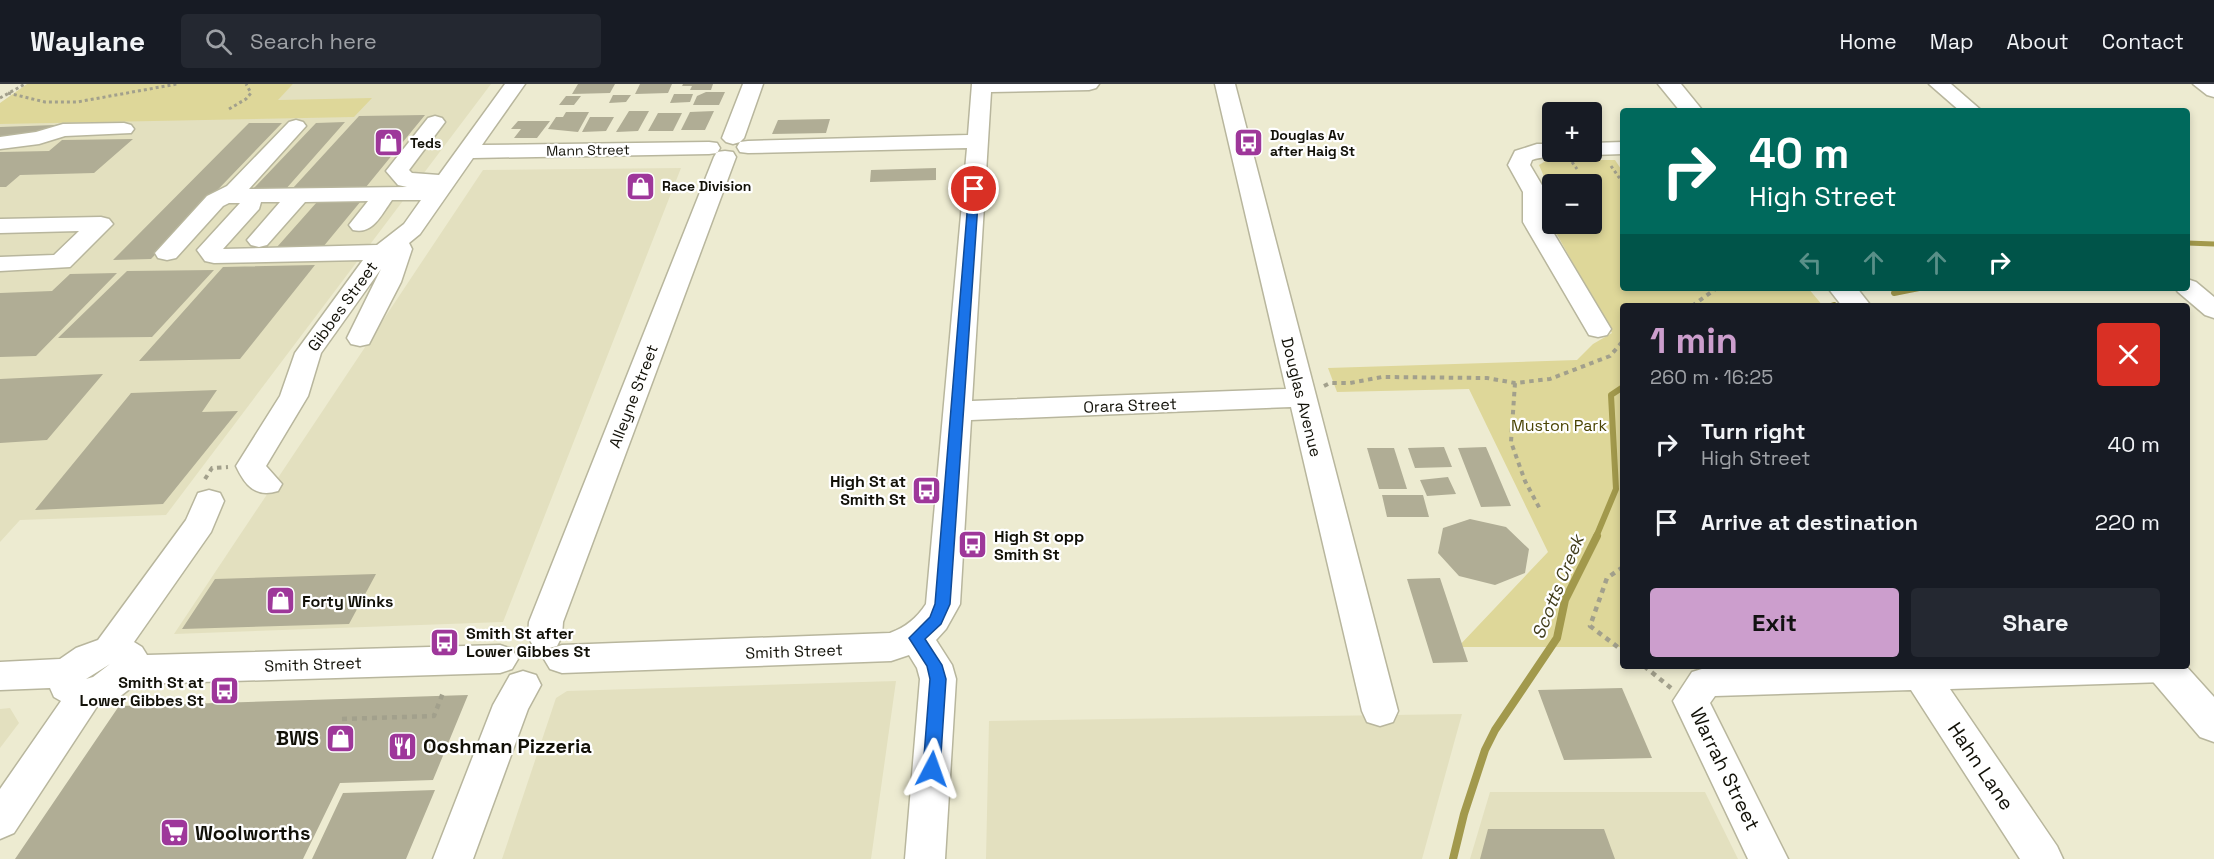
<!DOCTYPE html>
<meta charset="utf-8">
<style>
body{margin:0;font-family:"Space Grotesk",sans-serif;background:#242831;color:#f1f3f6;height:100vh;display:flex;flex-direction:column;font-size:22px;white-space:nowrap}
*{box-sizing:border-box;margin:0}
p{font-size:20px;color:#9ea1a6}
.icon{flex:none;width:33px;height:33px;fill:none;stroke:currentColor;stroke-width:2;stroke-linecap:round;stroke-linejoin:round}
.map{position:relative;flex:1;overflow:hidden}
.side{position:absolute;left:1620px;top:219px;width:570px;height:366px;display:flex;flex-direction:column;background:#171b24;border-radius:6px;box-shadow:0 3px 9px #0003}
.side>*{flex:none}
.guide{position:absolute;left:1620px;top:24px;width:570px;height:183px;border-radius:6px;box-shadow:0 3px 9px #0003;background:#00695c;color:#fff;overflow:hidden}
.fabs{position:absolute;left:1542px;top:18px;display:grid;gap:12px}
.fabs a{display:grid;place-items:center;width:60px;height:60px;border-radius:6px;background:#171b24;box-shadow:0 3px 9px #0003;font-size:30px}
.pin{position:absolute;display:grid;place-items:center;width:51px;height:51px;color:#fff;margin:-26px;border:3px solid #fff;border-radius:50%;box-shadow:0 2px 6px #0007}
.me{position:absolute;width:66px;margin:-33px;rotate:4deg;stroke-linejoin:round;filter:drop-shadow(0 0 4px #0008)}
.turn{display:flex;align-items:center;gap:21px;height:126px;padding:0 30px;font-size:27px}
.turn .icon{width:78px;height:78px;stroke-width:2.5}
.turn b{display:block;font-size:42px;line-height:51px}
.lanes{display:flex;align-items:center;height:57px;padding:0 30px;background:#0003;justify-content:center;gap:30px;direction:ltr}
.lanes .off{opacity:.35}
.round{display:grid;place-items:center;flex:none;width:63px;height:63px;border-radius:6px;background:#242831}
.summary{display:flex;align-items:center;justify-content:space-between;height:102px;padding:0 30px}
h1{font-size:36px;font-weight:700;line-height:45px;color:#cc9ecd}
.action{display:flex;gap:12px;margin-top:auto;padding:12px 30px}
.action a{flex:1;height:69px;border-radius:6px;background:#cc9ecd;color:#111;font-size:24px;font-weight:700;line-height:69px;text-align:center}
.action a+a{background:#242831;color:#f1f3f6}
ul{padding:0;list-style:none}
li{display:flex;align-items:center;gap:18px;height:78px;padding:0 30px}
li div{flex:1}
li b{display:block;font-size:22px}
li em{font-style:normal}
header{display:flex;align-items:center;gap:36px;box-sizing:border-box;height:84px;padding:0 30px;background:#171b24;border-bottom:2px solid #363941}
header strong{font-size:28px}
nav{display:flex;gap:33px;margin-inline-start:auto;font-size:21px}
.search{width:420px;height:54px;background:#242831;display:flex;align-items:center;gap:15px;box-sizing:border-box;padding:0 21px;border-radius:6px;color:#9ea1a6;font-size:22px}
.map>svg:first-child{display:block}
.built{fill:#e3e0bf}
.green{fill:#ded799;fill-rule:evenodd}
.lines{fill:none;stroke-linecap:round;stroke-linejoin:round}
.stream-far2{stroke:#a2994c;stroke-width:5}
.stream-far1{stroke:#a2994c;stroke-width:6}
.stream{stroke:#a2994c;stroke-width:8}
.building{fill:#b0ad95}
.minor-casing{stroke:#b8b69d;stroke-width:3}
.major-casing{stroke:#b8b69d;stroke-width:3}
.path-far2{stroke:#a2a08c;stroke-width:3;stroke-dasharray:3 3;stroke-linecap:butt}
.path-far1{stroke:#a2a08c;stroke-width:4;stroke-dasharray:4.5 4.5;stroke-linecap:butt}
.path{stroke:#a2a08c;stroke-width:4.5;stroke-dasharray:5 5;stroke-linecap:butt}
.minor{fill:#fff;fill-rule:evenodd}
.major{fill:#fff;fill-rule:evenodd}
.route{fill:#1a73e8;stroke:#114b97;stroke-width:1.5}
.labels{text-anchor:middle;stroke-width:4.5;stroke-linejoin:round;paint-order:stroke}
.far-poi-label{font-size:14px;font-weight:bold;fill:#121108;stroke:#fff;text-anchor:start}
.far-street-label{font-size:14px;fill:#121108;stroke:#fff}
.street-label{font-size:16px;fill:#121108;stroke:#fff}
.park-label{font-size:16px;fill:#4b4404;stroke:#fff}
.poi-label{font-size:16px;font-weight:bold;fill:#121108;stroke:#fff;text-anchor:start}
.water-label{font-size:18px;font-style:italic;fill:#403c1a;stroke:#fff}
.near-poi-label{font-size:20px;font-weight:bold;fill:#121108;stroke:#fff;text-anchor:start}
.near-street-label{font-size:20px;fill:#121108;stroke:#fff}
</style>
<header>
<strong>Waylane</strong>
<div class="search"><svg class="icon" aria-label="search" viewBox="0 0 24 24"><circle cx="10" cy="10" r="6"/><path d="M15 15l6 6"/></svg>Search here</div>
<nav><a>Home</a><a>Map</a><a>About</a><a>Contact</a></nav>
</header>
<div class="map">
<svg width="2214" height="775" viewBox="0 0 2214 775">
<rect width="100%" height="100%" fill="#edebd1"/>
<path class="built" d="M293,0H491L166,431L20,436L0,458V40L277,16Z
M681,84L503,538L174,550L483,86Z
M896,597L871,775H502L556,614L567,607Z
M10,624L19,639L0,664V625Z
M1462,630L1422,775H986L989,637Z
M1490,708H1705L1738,775H1470Z"/>
<path class="green" d="M27,0H293L278,16L372,14L354,33L0,40V19Z
M1547,76H1615L1623,88V204H1808L1823,222H1623V563H1458L1548,468L1469,305L1337,308L1328,284L1577,276L1593,260L1612,249L1550,138L1551,109L1539,81ZM1552,100H1592V140H1552Z"/>
<g class="lines">
<path class="stream-far2" d="M2187,159L2214,160"/>
<path class="stream-far1" d="M1894,209L1919,204
M1831,222L1834,221
M1596,453L1616,405L1611,311L1623,303"/>
<path class="stream" d="M1453,775L1464,730L1485,666L1495,646L1557,554L1565,516L1597,452"/>
</g>
<path class="building" d="M578,0H615L610,9L572,10Z
M640,0H672L668,9L635,10Z
M683,0H713L711,6H690L692,2H682Z
M706,8H725L719,21H693L697,12Z
M674,10H693L690,18L670,19Z
M613,11H631L626,18L609,19Z
M566,12H581L574,21H559Z
M629,27H649L638,47L616,48Z
M714,27L705,46H681L690,28Z
M566,28H589L578,48L548,45L556,33H563Z
M658,29H682L673,47H648Z
M425,31L366,103L293,104L359,32Z
M590,33H614L606,47L582,48Z
M830,35L826,49L772,50L778,36Z
M518,37H550L537,54H514L521,45H511Z
M345,38L285,106H252L316,39Z
M249,39H282L151,175L113,176Z
M55,41L42,52L0,58V43Z
M133,55L94,89L20,91L6,103H0V68L49,67L62,56Z
M936,84V96L870,98L871,86Z
M361,117L323,163H277L317,118Z
M315,181L240,275L139,277L223,183Z
M214,186L152,253L58,254L127,187Z
M117,189L36,272L0,273V209L52,207L70,190Z
M103,290L47,356L0,359V295Z
M217,306L202,328L238,327L163,420L35,426L131,309Z
M1444,363L1452,383L1415,384L1408,364Z
M1486,363L1511,422L1481,423L1458,364Z
M1367,364H1394L1407,405H1379Z
M1448,393L1456,410L1427,412L1420,396Z
M1382,411H1423L1429,433H1387Z
M1470,435L1506,443L1529,465L1525,489L1495,501L1459,492L1438,469L1443,444Z
M376,490L349,540L182,545L215,495Z
M1440,494L1468,578L1433,579L1407,495Z
M1622,604L1652,674L1564,676L1538,606Z
M468,611L433,696L340,699L303,775H15L119,622Z
M435,706L406,775H312L343,709Z
M1488,745H1604L1615,775H1480Z"/>
<g class="lines">
<defs>
<path id="minor" d="M505,0H525L482,61L709,58L717,59L720,64L717,69L709,70L473,74L420,150L409,159L412,165L401,198L369,260L360,262L351,260L347,254L381,185L321,269L308,312L266,382L282,400L278,407C255,414 245,401 236,382L280,312L295,269L363,176L214,179L205,177L197,166L240,119H229L223,122L176,174L167,176L158,174L155,169L207,112L227,102L289,38L296,36L303,38L306,42L249,105L407,103L398,101L386,87L428,34L435,32L442,34L445,38L409,86L412,89L439,91ZM392,116H421L404,140L377,161L223,165L259,125L261,118H280L247,156L251,161L259,163L267,161L305,118L368,117L349,141L353,146C373,151 381,131 392,116Z
M743,0H763L744,54L740,58L733,60L726,58L722,54Z
M972,0H1099L1096,4L1089,6L991,8L972,317L1286,305L1215,0H1235L1398,627L1393,638L1380,642L1367,638L1362,627L1291,323L971,336L960,520L946,545L936,556L952,581L956,595L945,775H905L920,595L917,584L909,571L891,577L562,589L550,585L544,575L550,565L562,561L890,549C906,543 917,534 926,520L967,64L748,69L740,68L737,63L740,58L748,57L968,51Z
M1929,0H1951L1982,27H1960Z
M2193,0H2214V13L2207,11Z
M124,39L131,41L134,45L131,49L65,52L39,60L0,65V53L36,48L63,40Z
M1623,58V70L1592,71L1583,68H1592V59Z
M1537,60H1552V68H1562C1555,75 1541,72 1532,76L1530,81L1546,108L1547,138L1611,245L1607,251L1598,253L1589,251L1523,138V108L1508,81L1515,67Z
M725,67L733,68L736,73L563,538L562,552L557,562L545,565L533,562L528,552L529,538L714,73L717,68Z
M101,133L109,135L113,140L70,183L0,187V173L54,171L79,147L0,149V135Z
M2187,195L2196,198L2214,213V234L2205,231L2178,208L2175,204H2187Z
M209,406L220,409L224,417L211,448L134,558L142,563L147,571L500,561L512,565L518,575L512,585L500,589L136,600L118,614L98,621L14,749L0,755V705L61,617L54,613L50,604L0,606V578L60,575L76,564L98,556L186,436L198,409ZM110,580L93,593L86,595Z
M1758,582H2182L2183,584L2177,594L2165,598L1950,605L2057,762L2063,775H2020L1911,606L1715,612L1710,619L1788,775H1748L1673,617L1692,588L1705,584Z
M523,587L536,591L541,601L528,625L473,775H433L493,621L510,591Z"/>
<path id="major" d="M1658,0H1681L1703,27H1680Z
M1828,204H1857L1871,222H1842Z
M2144,582H2186L2214,613V658L2200,653L2149,593Z"/>
</defs>
<use href="#minor" class="minor-casing"/>
<use href="#major" class="major-casing"/>
<path class="path-far2" d="M8,9L45,18H77L177,0
M0,14L25,0
M229,25L246,15L251,9L246,0
M1572,78L1577,85
M1611,82L1623,99"/>
<path class="path-far1" d="M1692,222L1717,204
M1515,299L1511,358L1525,397L1541,427
M1324,302L1330,299H1350L1382,293L1487,294L1515,299L1550,295L1610,272L1623,257
M205,395L212,384L228,383"/>
<path class="path" d="M1623,483L1607,494L1590,542L1623,567
M1644,582L1671,604
M155,620L158,617
M342,635L434,632L444,606"/>
<use href="#minor" class="minor"/>
<use href="#major" class="major"/>
</g>
<path class="route" d="M974,102L979,105L950,520L941,540L925,555L942,581L946,595L940,685L938,690L932,692L925,690L923,685L930,595L927,582L909,554L930,533L935,520L969,105Z"/>
<defs>
<symbol id="shop-square" viewBox="-11 -11 22 22"><rect x="-9" y="-9" width="18" height="18" rx="4" fill="#9e379a" stroke="#fff"/><path d="M-5-2.5h2.3a2.7 3.5 0 0 1 5.4 0H5L5.5 6h-11ZM-1.5-2.5h3a1.5 2.3 0 0 0-3 0Z" fill="#fff"/></symbol>
<symbol id="bus-square" viewBox="-11 -11 22 22"><rect x="-9" y="-9" width="18" height="18" rx="4" fill="#9e379a" stroke="#fff"/><path d="M-5-6H5V4H4V6H2V4H-2V6H-4V4H-5ZM-3.5-4V0h7V-4ZM-3.5 1.2v1.5H-2V1.2ZM2 1.2v1.5H3.5V1.2Z" fill="#fff"/></symbol>
<symbol id="restaurant-square" viewBox="-11 -11 22 22"><rect x="-9" y="-9" width="18" height="18" rx="4" fill="#9e379a" stroke="#fff"/><path d="M-5-6h1v4h1v-4h1v4h1v-4h1v5L-1.5 .5V6h-2V.5L-5-1ZM5-6V6H3V1.5H1.5Q1.5-4 5-6Z" fill="#fff"/></symbol>
<symbol id="supermarket-square" viewBox="-11 -11 22 22"><rect x="-9" y="-9" width="18" height="18" rx="4" fill="#9e379a" stroke="#fff"/><path d="M-6-5.5h2.5l.6 2H6L4.5 2H-2.5L-4.4-4H-6ZM-1.5 3.2a1.3 1.3 0 1 0 .1 0ZM3 3.2a1.3 1.3 0 1 0 .1 0Z" fill="#fff"/></symbol>
</defs>
<g fill-rule="evenodd">
<use href="#shop-square" x="372" y="42" width="33" height="33"/>
<use href="#bus-square" x="1232" y="42" width="33" height="33"/>
<use href="#shop-square" x="624" y="86" width="33" height="33"/>
<use href="#bus-square" x="910" y="390" width="33" height="33"/>
<use href="#bus-square" x="956" y="444" width="33" height="33"/>
<use href="#shop-square" x="264" y="500" width="33" height="33"/>
<use href="#bus-square" x="428" y="542" width="33" height="33"/>
<use href="#bus-square" x="208" y="590" width="33" height="33"/>
<use href="#shop-square" x="324" y="638" width="33" height="33"/>
<use href="#restaurant-square" x="386" y="646" width="33" height="33"/>
<use href="#supermarket-square" x="158" y="732" width="33" height="33"/>
</g>
<g class="labels">
<g class="far-poi-label">
<text x="1270" y="56">Douglas Av<tspan x="1270" dy="16">after Haig St</tspan></text>
<text x="410" y="64">Teds</text>
<text x="662" y="107">Race Division</text>
</g>
<g class="far-street-label">
<text transform="translate(588 66) rotate(-1)" y="5">Mann Street</text>
</g>
<g class="street-label">
<text transform="translate(342 222) rotate(-54)" y="6">Gibbes Street</text>
<text transform="translate(633 312) rotate(-69)" y="6">Alleyne Street</text>
<text transform="translate(1302 313) rotate(76)" y="6">Douglas Avenue</text>
<text transform="translate(1130 321) rotate(-2)" y="6">Orara Street</text>
<text transform="translate(794 567) rotate(-2)" y="6">Smith Street</text>
<text transform="translate(313 580) rotate(-2)" y="6">Smith Street</text>
</g>
<g class="park-label">
<text x="1559" y="347">Muston Park</text>
</g>
<g class="poi-label">
<text x="906" y="403" text-anchor="end">High St at<tspan x="906" dy="18">Smith St</tspan></text>
<text x="994" y="458">High St opp<tspan x="994" dy="18">Smith St</tspan></text>
<text x="302" y="523">Forty Winks</text>
<text x="466" y="555">Smith St after<tspan x="466" dy="18">Lower Gibbes St</tspan></text>
<text x="204" y="604" text-anchor="end">Smith St at<tspan x="204" dy="18">Lower Gibbes St</tspan></text>
</g>
<g class="water-label">
<text transform="translate(1558 503) rotate(-68)" y="6">Scotts Creek</text>
</g>
<g class="near-poi-label">
<text x="319" y="661" text-anchor="end">BWS</text>
<text x="423" y="669">Ooshman Pizzeria</text>
<text x="195" y="756">Woolworths</text>
</g>
<g class="near-street-label">
<text transform="translate(1981 682) rotate(56)" y="7">Hahn Lane</text>
<text transform="translate(1725 685) rotate(64)" y="7">Warrah Street</text>
</g>
</g>
</svg>
<div class="fabs">
<a>+</a>
<a>−</a>
</div>
<div class="pin" style="left:974px;top:105px;background:#d93025"><svg class="icon" aria-label="arrive" viewBox="0 0 24 24"><path d="M6 21V4h12l-3 4 3 4H6"/></svg></div>
<svg class="me" style="left:932px;top:685px" viewBox="-20 -20 40 40"><path d="M0-17L14 15 0 8-14 15z" fill="#1a73e8" stroke="#fff" stroke-width="4"/></svg>
<div class="guide">
<div class="turn"><svg class="icon" aria-label="right" viewBox="0 0 24 24"><path d="M7 20v-9h11M14 6l5 5-5 5"/></svg><div><b>40 m</b>High Street</div></div>
<div class="lanes"><svg class="icon off" aria-label="left" viewBox="0 0 24 24"><path d="M17 20v-9H6M10 6l-5 5 5 5"/></svg><svg class="icon off" aria-label="ahead" viewBox="0 0 24 24"><path d="M12 20V5M6 11l6-6 6 6"/></svg><svg class="icon off" aria-label="ahead" viewBox="0 0 24 24"><path d="M12 20V5M6 11l6-6 6 6"/></svg><svg class="icon" aria-label="right" viewBox="0 0 24 24"><path d="M7 20v-9h11M14 6l5 5-5 5"/></svg></div>
</div>
<section class="side">
<div class="summary"><div><h1>1 min</h1><p>260 m · 16:25</p></div><a class="round" style="background:#d93025;color:#fff"><svg class="icon" aria-label="close" viewBox="0 0 24 24"><path d="M6 6l12 12M18 6L6 18"/></svg></a></div>
<ul>
<li><svg class="icon" aria-label="right" viewBox="0 0 24 24"><path d="M7 20v-9h11M14 6l5 5-5 5"/></svg><div><b>Turn right</b><p>High Street</p></div><em>40 m</em></li>
<li><svg class="icon" aria-label="arrive" viewBox="0 0 24 24"><path d="M6 21V4h12l-3 4 3 4H6"/></svg><div><b>Arrive at destination</b></div><em>220 m</em></li>
</ul>
<div class="action"><a>Exit</a><a>Share</a></div>
</section>
</div>
